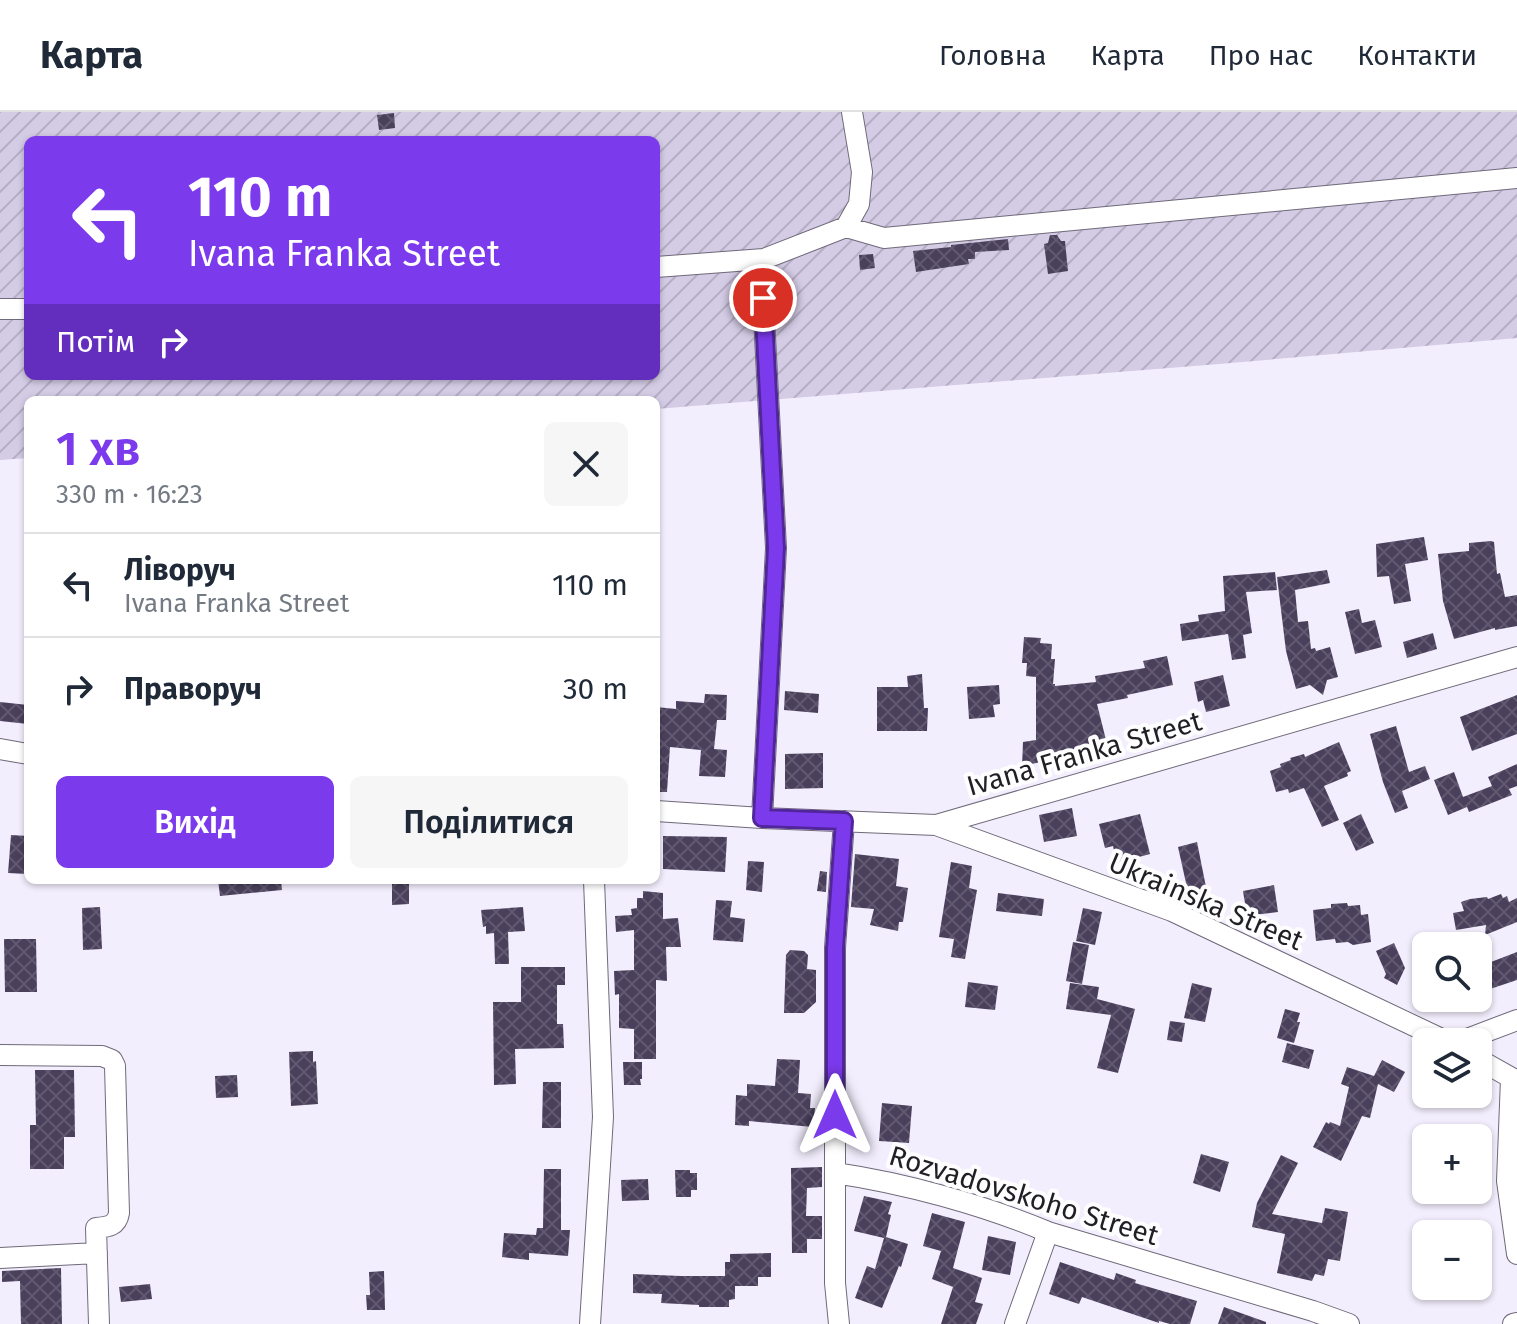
<!DOCTYPE html>
<html lang="uk">
<meta charset="utf-8">
<style>
body{margin:0;font-family:"Fira Sans",sans-serif;background:#f6f6f7;color:#1f2937;height:100vh;display:flex;flex-direction:column;font-size:30px;white-space:nowrap}
*{box-sizing:border-box;margin:0}
p{font-size:26px;color:#747a83}
.icon{flex:none;width:44px;height:44px;fill:none;stroke:currentColor;stroke-width:2;stroke-linecap:round;stroke-linejoin:round}
.map{position:relative;flex:1;overflow:hidden}
.side{position:absolute;left:24px;top:284px;width:636px;height:488px;display:flex;flex-direction:column;background:#fff;border-radius:12px;box-shadow:0 2px 6px #0004}
.side>*{flex:none}
.hud{position:absolute;left:24px;top:24px;width:636px;height:244px;border-radius:12px;box-shadow:0 2px 6px #0004;background:#7c3aed;color:#fff;overflow:hidden}
.fabs{position:absolute;left:1412px;top:820px;display:grid;gap:16px}
.fabs a{display:grid;place-items:center;width:80px;height:80px;border-radius:12px;background:#fff;box-shadow:0 2px 6px #0004;font-size:40px}
.pin{position:absolute;display:grid;place-items:center;width:68px;height:68px;color:#fff;margin:-34px;border:4px solid #fff;border-radius:50%;box-shadow:0 2px 8px #0007}
.me{position:absolute;width:88px;margin:-44px;rotate:0deg;stroke-linejoin:round;filter:drop-shadow(0 0 6px #0008)}
.turn{display:flex;align-items:center;gap:28px;height:168px;padding:0 32px;font-size:36px}
.turn .icon{width:104px;height:104px;stroke-width:2.5}
.turn b{display:block;font-size:56px;line-height:68px}
.then{display:flex;align-items:center;height:76px;padding:0 32px;background:#0003;gap:16px;font-size:30px}
.round{display:grid;place-items:center;flex:none;width:84px;height:84px;border-radius:12px;background:#f6f6f7}
.headline{display:flex;align-items:center;justify-content:space-between;height:136px;padding:0 32px}
h1{font-size:48px;font-weight:600;line-height:60px;color:#7c3aed}
.cta{display:flex;gap:16px;margin-top:auto;padding:16px 32px}
.cta a{flex:1;height:92px;border-radius:12px;background:#7c3aed;color:#fff;font-size:32px;font-weight:600;line-height:92px;text-align:center}
.cta a+a{background:#f6f6f7;color:#1f2937}
ul{padding:0;list-style:none}
li{display:flex;align-items:center;gap:24px;height:104px;padding:0 32px;border-top:2px solid #e0e1e3}
li div{flex:1}
li b{display:block;font-size:30px}
li em{font-style:normal}
header{display:flex;align-items:center;gap:48px;box-sizing:border-box;height:112px;padding:0 40px;background:#fff;border-bottom:2px solid #e0e1e3}
header strong{font-size:38px}
nav{display:flex;gap:44px;margin-inline-start:auto;font-size:28px}
.map>svg:first-child{display:block}
.garden{fill:url(#garden-furrows);fill-rule:evenodd}
.building{fill:url(#building-cross-hatch)}
.lines{fill:none;stroke-linecap:round;stroke-linejoin:round}
.minor-casing{stroke:#6f6979;stroke-width:22}
.minor{stroke:#fff;stroke-width:20}
.route-casing{stroke:#51269a;stroke-width:20}
.route{stroke:#7c3aed;stroke-width:14}
.labels{text-anchor:middle;stroke-width:8;stroke-linejoin:round;paint-order:stroke}
.street-label{font-size:28px;fill:#211f25;stroke:#fefefe}
</style>
<header>
<strong>Карта</strong>
<nav><a>Головна</a><a>Карта</a><a>Про нас</a><a>Контакти</a></nav>
</header>
<div class="map">
<svg width="1517" height="1212" viewBox="0 0 1517 1212">
<defs>
<pattern id="garden-furrows" width="10" height="10" patternUnits="userSpaceOnUse" patternTransform="scale(2)"><rect width="10" height="10" fill="#d4cbe5"/><path d="M-1 1l2-2M0 10L10 0M9 11l2-2" fill="none" stroke="#b6aec4"/></pattern>
<pattern id="building-cross-hatch" width="8" height="8" patternUnits="userSpaceOnUse" patternTransform="scale(2)"><rect width="8" height="8" fill="#4a405c"/><path d="M0 0l8 8M0 8l8-8" fill="none" stroke="#615970"/></pattern>
</defs>
<rect width="100%" height="100%" fill="#f3eefd"/>
<path class="garden" d="M0,0H1517V226L1219,252L656,297V288H28V346L0,348ZM28,28H656V264H28Z"/>
<path class="building" d="M394,1L395,16L379,18L377,3Z
M1050,123H1057L1061,129H1065L1068,159L1048,162L1044,132L1048,131Z
M1008,127L1009,138L975,140V147H968L969,152L916,160L913,139L951,135V133Z
M873,142L875,156L860,158L859,143Z
M1424,425L1428,448L1405,452L1411,489L1394,492L1389,464L1377,465L1376,432Z
M1491,429L1494,430L1497,462L1500,461L1505,485L1517,483V514L1495,518V516L1454,527L1443,489L1438,442L1469,439V431Z
M1327,458L1330,471L1295,478L1298,510L1308,509L1311,537L1315,536L1316,539L1330,535L1338,565L1327,568L1323,583L1310,573L1296,577L1286,539L1277,465Z
M1275,460L1277,478L1246,480L1252,521L1243,523L1246,546L1232,548L1228,522L1182,529L1180,512L1199,509L1198,503L1225,499L1223,464Z
M1359,497L1362,511L1375,508L1382,535L1355,542L1345,500Z
M1433,521L1437,537L1407,546L1403,530Z
M1024,525L1041,526L1040,531L1052,532L1051,547H1055L1053,572H1055V574L1096,570L1095,564L1145,556L1143,549L1167,544L1173,573L1127,583L1128,586L1097,592L1108,636L1022,654L1023,630L1036,628V565L1026,564L1027,551H1022Z
M922,562L924,596H928L927,619H877V575H908L907,564Z
M1223,563L1230,594L1206,600L1203,588L1198,590L1194,570Z
M999,573L1000,592L993,593L995,605L969,607L967,575Z
M785,579L819,582L818,601L784,598Z
M705,582L727,583L726,608H717L714,637L727,638L725,665L699,664L701,638L670,635L667,680H656V595L676,597V589L704,591Z
M1517,583V622L1472,639L1460,605Z
M0,590L28,593V612L0,609Z
M1396,614L1409,660L1425,654L1430,667L1402,679L1408,696L1395,701L1383,670L1370,622Z
M1339,630L1351,659L1347,661L1348,664L1324,674L1339,708L1322,715L1304,676L1289,681L1288,677L1276,680L1270,659L1281,655L1280,652L1291,648L1290,646L1304,642L1305,645Z
M823,641V676L785,677V642Z
M1517,652V674L1509,677L1512,683L1469,700L1467,695L1448,703L1434,668L1454,660L1463,685L1492,674L1488,665Z
M1072,696L1077,724L1044,730L1039,703Z
M1140,702L1150,742L1117,751L1113,734L1105,736L1099,712Z
M1361,702L1374,731L1356,739L1343,711Z
M11,723L28,724L27,762L8,761Z
M663,724L727,725L725,760L663,757Z
M1197,730L1208,785L1190,789L1178,735Z
M855,742L899,747L896,774L908,776L903,810H899L898,819L870,813L874,797L851,795Z
M748,749L764,750L762,780L746,778Z
M951,750L972,754L969,776L977,778L965,847L951,845L954,827L939,825Z
M820,759L827,760L826,780L817,779Z
M218,768H281L282,778L220,784Z
M392,768H409V792L392,793Z
M1274,773L1278,800L1247,804L1243,779Z
M643,779L663,781V807L678,806L681,835H666L667,869L656,868V947H634V917L619,916V882L615,883L614,859L634,858V818L616,820L615,804L632,803L631,797L637,796V786H643Z
M998,781L1044,787L1042,804L996,799Z
M1501,782L1503,786L1507,784L1509,790L1517,786V810L1485,823L1486,813L1456,818L1453,801L1464,799L1461,790L1470,787L1487,785L1488,787Z
M716,788L732,789L730,805L745,807L743,830L713,828Z
M1347,791L1348,794L1360,793L1361,803L1368,802L1371,830L1353,833L1348,830L1336,831L1335,827L1316,829L1313,798L1331,796V792Z
M100,795L102,837L83,838L82,796Z
M523,795L525,819L508,820L509,852H495L494,821L486,822V814L483,815L481,798Z
M1083,796L1102,800L1095,833L1076,829Z
M4,827H36L37,880H5Z
M1073,830L1089,833L1082,872L1066,869Z
M1394,831L1405,856L1397,873L1384,866L1386,862L1376,839Z
M790,838L804,839L808,843L807,857L816,858V890L804,901H784L786,843Z
M1517,840V868L1478,881V855Z
M521,855H565V873H557V912H563L564,936L515,937L516,972L494,973L493,890H521Z
M968,870L998,874L995,898L965,895Z
M1070,871L1099,875L1097,887L1135,897L1118,961L1097,956L1111,903L1066,897Z
M1192,871L1212,876L1205,910L1184,906Z
M1285,897L1300,901L1297,910H1300L1294,931L1277,926Z
M1170,909L1185,911L1182,930L1167,928Z
M1287,931L1314,938L1309,957L1282,950Z
M313,939V950L316,949L318,992L291,994L289,940Z
M777,947L800,948L798,981L811,982L810,996H815L813,1015L749,1009V1014L735,1013L736,983L747,984V972L775,974Z
M1382,948L1405,960L1394,980L1378,972L1370,1006L1362,1004L1341,1049L1313,1035L1326,1010L1329,1012L1330,1010L1340,1014L1349,975L1341,972L1347,955L1374,964Z
M623,950H642V967H640L641,973H624Z
M35,958H74L75,1025H64V1057H30V1013H36Z
M237,963L238,985L216,986L215,964Z
M543,970H561V1016H542Z
M882,991L912,994L909,1031L879,1029Z
M1201,1042L1229,1050L1220,1080L1193,1071Z
M1281,1043L1298,1051L1272,1102L1322,1111L1325,1096L1348,1100L1340,1149L1328,1147L1324,1164L1315,1162L1312,1169L1277,1161L1285,1122L1252,1115L1257,1091Z
M822,1055V1075L807,1076L806,1104H822V1127H807V1141H792L791,1056Z
M544,1057H561V1118H570L568,1144L529,1141V1148L502,1145L504,1121L536,1123L537,1116H543Z
M675,1058H690V1061H697V1078H691V1085H676Z
M648,1067L649,1088L622,1089L621,1068Z
M864,1084L892,1090L888,1102L891,1103L886,1125L908,1132L901,1155L899,1154L882,1196L855,1186L867,1154L875,1157L884,1126L854,1119Z
M932,1101L965,1110L953,1156L982,1166L975,1190L983,1192L976,1212H941L953,1175L932,1167L941,1139L923,1134Z
M988,1124L1016,1130L1010,1163L982,1158Z
M771,1141V1165H758V1174H735V1187L729,1188V1195H699V1193L661,1191L662,1182L633,1181V1162L681,1164H725V1150H730V1142Z
M1060,1150L1114,1168L1116,1161L1136,1168L1135,1171L1197,1189L1190,1212H1170L1159,1209V1211L1082,1185L1079,1192L1049,1182Z
M61,1156L62,1212H21L20,1169L2,1170V1159Z
M384,1159L385,1198H367L366,1183H370L369,1160Z
M150,1172L152,1187L121,1190L119,1175Z
M1224,1195L1266,1210V1212H1218Z"/>
<g class="lines">
<defs>
<path id="minor" d="M846,115L884,126L1517,66
M656,155L764,147
M0,197H28
M0,637L28,642
M656,699L762,706L936,713L1517,545
M762,706L776,436L763,186L764,147L846,115L859,92L862,60L852,0
M844,709L835,836V1061C904,1071 984,1093 1048,1120L1313,1199L1349,1212
M936,713L1172,799L1448,930
M1459,930L1517,908
M0,943L102,944L112,948L115,954L119,1101C117,1114 108,1115 96,1116L99,1212
M1478,947L1517,969
M1511,967L1507,1069L1517,1142
M835,1061V1171L839,1212
M0,1146L97,1141
M590,1212L603,1005L594,768
M1015,1212L1048,1120
M1513,1212L1517,1211"/>
</defs>
<use href="#minor" class="minor-casing"/>
<use href="#minor" class="minor"/>
</g>
<g class="lines">
<defs>
<path id="route" d="M763,186L776,436L762,706L844,709L835,836V1003"/>
</defs>
<use href="#route" class="route-casing"/>
<use href="#route" class="route"/>
</g>
<g class="labels">
<g class="street-label">
<text transform="translate(1084 641) rotate(-16)" y="10">Ivana Franka Street</text>
<text transform="translate(1206 789) rotate(23)" y="10">Ukrainska Street</text>
<text transform="translate(1024 1083) rotate(17)" y="10">Rozvadovskoho Street</text>
</g>
</g>
</svg>
<div class="fabs">
<a><svg class="icon" aria-label="search" viewBox="0 0 24 24"><circle cx="10" cy="10" r="6"/><path d="M15 15l6 6"/></svg></a>
<a><svg class="icon" aria-label="layers" viewBox="0 0 24 24"><path d="M12 4l9 5-9 5-9-5zM3 14l9 5 9-5"/></svg></a>
<a>+</a>
<a>−</a>
</div>
<div class="pin" style="left:763px;top:186px;background:#d93025"><svg class="icon" aria-label="arrive" viewBox="0 0 24 24"><path d="M6 21V4h12l-3 4 3 4H6"/></svg></div>
<svg class="me" style="left:835px;top:1003px" viewBox="-20 -20 40 40"><path d="M0-17L14 15 0 8-14 15z" fill="#7c3aed" stroke="#fff" stroke-width="4"/></svg>
<div class="hud">
<div class="turn"><svg class="icon" aria-label="left" viewBox="0 0 24 24"><path d="M17 20v-9H6M10 6l-5 5 5 5"/></svg><div><b>110 m</b>Ivana Franka Street</div></div>
<div class="then">Потім<svg class="icon" aria-label="right" viewBox="0 0 24 24"><path d="M7 20v-9h11M14 6l5 5-5 5"/></svg></div>
</div>
<section class="side">
<div class="headline"><div><h1>1 хв</h1><p>330 m · 16:23</p></div><a class="round"><svg class="icon" aria-label="close" viewBox="0 0 24 24"><path d="M6 6l12 12M18 6L6 18"/></svg></a></div>
<ul>
<li><svg class="icon" aria-label="left" viewBox="0 0 24 24"><path d="M17 20v-9H6M10 6l-5 5 5 5"/></svg><div><b>Ліворуч</b><p>Ivana Franka Street</p></div><em>110 m</em></li>
<li><svg class="icon" aria-label="right" viewBox="0 0 24 24"><path d="M7 20v-9h11M14 6l5 5-5 5"/></svg><div><b>Праворуч</b></div><em>30 m</em></li>
</ul>
<div class="cta"><a>Вихід</a><a>Поділитися</a></div>
</section>
</div>
